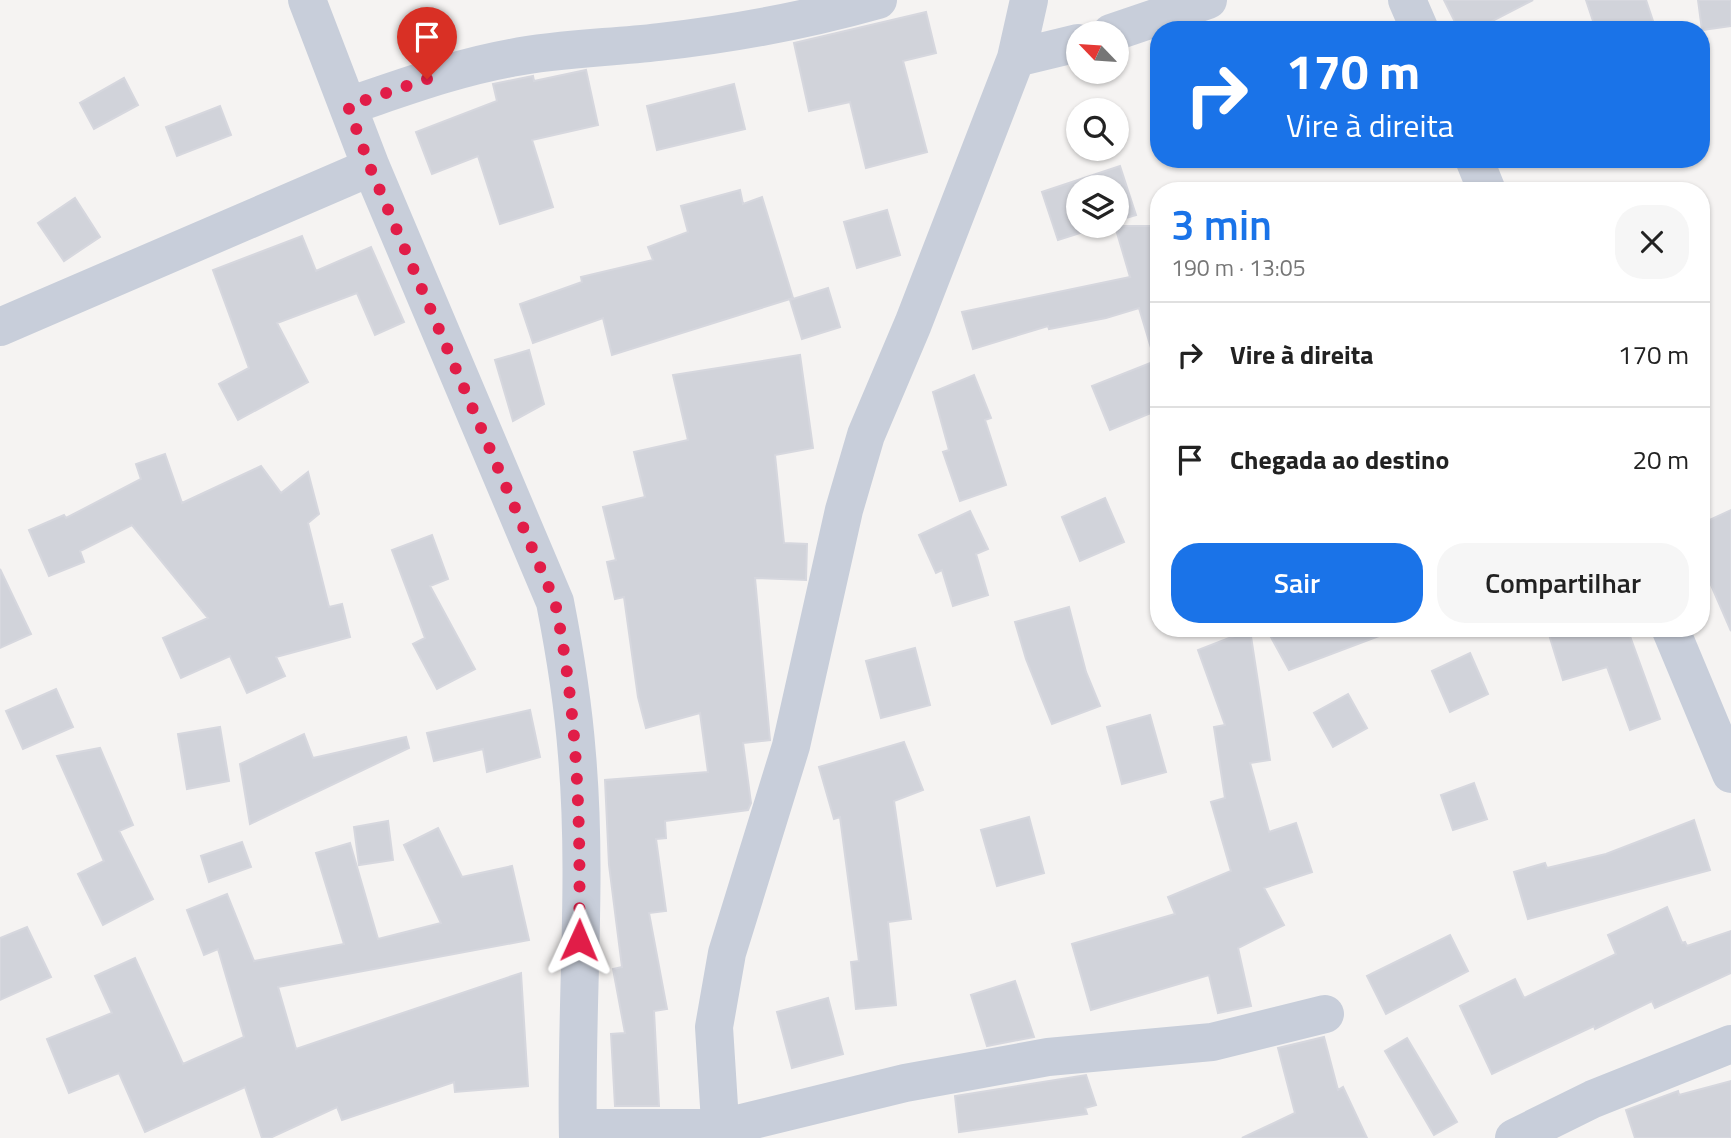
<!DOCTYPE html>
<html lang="pt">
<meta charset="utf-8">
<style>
body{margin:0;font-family:"Titillium Web",sans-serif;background:#f6f6f6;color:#222;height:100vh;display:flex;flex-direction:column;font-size:26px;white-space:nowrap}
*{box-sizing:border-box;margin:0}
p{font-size:23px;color:#767676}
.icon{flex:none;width:38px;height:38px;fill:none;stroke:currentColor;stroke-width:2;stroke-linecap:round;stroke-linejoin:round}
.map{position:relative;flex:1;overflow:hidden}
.details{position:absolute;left:1150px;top:182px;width:560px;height:455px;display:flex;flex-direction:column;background:#fff;border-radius:28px;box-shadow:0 2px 5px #0004}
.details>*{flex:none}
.hud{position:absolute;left:1150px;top:21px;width:560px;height:147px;border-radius:28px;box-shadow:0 2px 5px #0004;background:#1a73e8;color:#fff;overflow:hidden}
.needle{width:46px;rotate:295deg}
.tools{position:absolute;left:1066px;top:21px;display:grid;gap:14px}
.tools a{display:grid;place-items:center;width:63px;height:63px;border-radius:50%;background:#fff;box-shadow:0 2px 5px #0004;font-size:35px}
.pin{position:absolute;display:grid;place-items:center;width:60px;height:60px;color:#fff;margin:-72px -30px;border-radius:50% 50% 50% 0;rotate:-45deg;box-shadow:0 0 7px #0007}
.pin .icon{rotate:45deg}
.me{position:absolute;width:77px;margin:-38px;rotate:1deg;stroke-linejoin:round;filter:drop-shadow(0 0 5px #0008)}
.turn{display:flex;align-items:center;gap:24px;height:147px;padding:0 21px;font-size:32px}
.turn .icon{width:91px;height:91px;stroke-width:2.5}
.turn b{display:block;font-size:49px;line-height:60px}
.round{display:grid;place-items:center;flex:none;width:74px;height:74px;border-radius:28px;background:#f6f6f6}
.head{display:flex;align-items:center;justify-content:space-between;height:119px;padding:0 21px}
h1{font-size:42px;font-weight:600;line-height:52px;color:#1a73e8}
.primary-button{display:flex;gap:14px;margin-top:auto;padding:14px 21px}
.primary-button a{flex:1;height:80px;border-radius:28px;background:#1a73e8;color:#fff;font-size:28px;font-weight:600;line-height:80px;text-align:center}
.primary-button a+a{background:#f6f6f6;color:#222}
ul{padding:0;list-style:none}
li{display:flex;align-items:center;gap:21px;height:105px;padding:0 21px;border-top:2px solid #e0e0e0}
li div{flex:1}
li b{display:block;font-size:26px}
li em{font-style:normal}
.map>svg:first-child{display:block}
.building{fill:#d1d3da;stroke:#d6d7de;stroke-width:2}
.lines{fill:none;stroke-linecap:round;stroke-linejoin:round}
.minor{stroke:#c8ceda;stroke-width:38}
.tertiary{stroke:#c8ceda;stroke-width:38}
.route{stroke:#e11d48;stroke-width:12;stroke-dasharray:0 21.6}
</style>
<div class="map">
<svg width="1731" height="1138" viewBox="0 0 1731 1138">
<rect width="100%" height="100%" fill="#f5f3f2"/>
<path class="building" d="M1444,0H1533L1475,30H1459Z
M1586,0H1646L1656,30H1596Z
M1698,0H1731V26L1702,30Z
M926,12L936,53L903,61L927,152L866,168L850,102L809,111L794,43Z
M586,70L598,125L532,140L553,207L500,224L478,156L432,174L416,132L497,101L493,84L533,76L534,81Z
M124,78L138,105L94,129L80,103Z
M734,84L745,129L657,150L647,106Z
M220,106L231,135L177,156L166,127Z
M1120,166L1136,215L1116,221V187H1078V226H1102L1058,240L1042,192Z
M740,190L743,204L762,197L793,298L612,355L603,318L533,343L520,304L582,282L581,277L653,260L648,247L688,232L681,206Z
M75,198L100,237L64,261L38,223Z
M887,210L900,255L857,268L844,222Z
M1115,226H1158V347L1151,348L1139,308L1106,318L1049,329L1048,326L973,349L962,312L1130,277Z
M302,236L316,271L371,247L404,322L375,335L357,293L277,323L308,382L238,420L219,384L249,368L213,270Z
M828,288L840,327L802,339L790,300Z
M529,350L544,404L513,421L495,360Z
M800,355L813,448L775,455L784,543L807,544L806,580L755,578L770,740L743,743L751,803L748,810L665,821L666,838L656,839L666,911L649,913L667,1009L654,1011L659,1106H615L611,1034L625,1033L613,969L622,967L609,865L605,780L708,772L700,713L646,728L638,697L624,597L615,599L607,562L616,560L603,507L645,497L634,452L688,440L673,375Z
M1158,360V410L1110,430L1092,386Z
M974,375L991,418L985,420L1006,485L960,501L943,452L949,450L933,392Z
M165,454L182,503L261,466L281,493L308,472L319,514L308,523L329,607L342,604L350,637L276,657L285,676L247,693L230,656L181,678L163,638L208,618L132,525L80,551L84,562L49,576L29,530L64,515L66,518L141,479L136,464Z
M1105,498L1124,542L1080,561L1062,517Z
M1731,510V631L1701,562V524Z
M970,511L988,549L976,554L988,595L953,606L942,570L936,573L919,535Z
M432,535L448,579L430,586L475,669L437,689L413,644L425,638L392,550Z
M0,569L31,634L0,648Z
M1069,607L1086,672L1100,706L1052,724L1026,659L1015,622Z
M1266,628H1389L1390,632L1289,670Z
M1547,628H1627L1660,719L1630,730L1607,667L1563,680Z
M1250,630L1270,760L1250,763L1269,832L1296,823L1312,872L1264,888L1284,925L1238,948L1251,1006L1218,1013L1209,975L1091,1010L1072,944L1175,914L1168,897L1231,871L1211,802L1225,798L1214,727L1225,725L1198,650Z
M915,648L930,705L881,718L866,661Z
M1470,653L1488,694L1450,712L1432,671Z
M56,689L73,727L23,749L6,711Z
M1348,694L1367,728L1333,747L1314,713Z
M530,710L540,757L487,772L483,749L434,761L427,733Z
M1150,715L1166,772L1122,784L1107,727Z
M220,727L229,781L187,789L178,734Z
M304,734L313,758L406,737L409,748L250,824L240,764Z
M904,742L923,790L894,801L911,919L888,922L896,1005L856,1009L851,962L859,961L840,817L834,819L819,767Z
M100,748L133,825L119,831L153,899L103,925L78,874L104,861L57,756Z
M1474,783L1487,819L1453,830L1441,795Z
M1029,817L1044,873L997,886L981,830Z
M1694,820L1710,870L1528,919L1514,872L1545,863L1547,868L1606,854Z
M388,821L393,860L359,865L354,827Z
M438,828L462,877L512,866L529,940L278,987L296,1049L521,973L528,1086L455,1092L454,1082L342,1120L337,1107L270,1138H262L245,1087L145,1132L119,1073L69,1093L47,1039L112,1013L95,976L135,958L183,1064L244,1037L218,949L204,955L187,910L227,894L254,961L344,944L316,853L350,843L378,939L441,923L404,845Z
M242,842L251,867L209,882L201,856Z
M1667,907L1682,943L1685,942L1687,946L1731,931V973L1655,1008L1652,1001L1595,1029L1594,1026L1492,1074L1460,1006L1515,979L1524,998L1616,954L1608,935Z
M27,927L51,977L0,1000V938Z
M1450,935L1468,971L1386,1014L1367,976Z
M1015,981L1034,1037L987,1046L971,995Z
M828,998L843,1054L792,1068L777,1012Z
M1324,1037L1338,1090L1343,1087L1367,1138H1242L1295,1113L1278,1048Z
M1407,1038L1457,1122L1434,1135L1385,1051Z
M1086,1075L1096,1105L1085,1108L1087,1114L959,1132L955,1096Z
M1731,1081V1138H1635L1626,1110L1678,1091L1679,1095Z"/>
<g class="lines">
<path class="minor" d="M307,0L371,167L555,602C565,653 573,703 577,755C588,882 575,1011 578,1138
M1111,33L1208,0
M1016,58L1078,43
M348,106C402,88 455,68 511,58C560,48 609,48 659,42C732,34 807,20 878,0
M0,327L371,167
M578,1128H721L905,1083L1048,1057L1212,1042L1325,1014
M721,1138L714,1027L727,953L791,746L844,510L866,435L913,324L1016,58L1029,0
M1514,1138L1593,1099L1731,1044"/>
<path class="tertiary" d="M1407,0L1420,30
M1474,159L1487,191
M1670,628L1731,774"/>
</g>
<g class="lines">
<path class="route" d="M427,79L348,106L370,167L555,602C578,714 581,826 579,940"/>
</g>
</svg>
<div class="tools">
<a><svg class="needle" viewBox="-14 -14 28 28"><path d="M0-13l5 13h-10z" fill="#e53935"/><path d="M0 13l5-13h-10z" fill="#767676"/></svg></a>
<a><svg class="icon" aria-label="search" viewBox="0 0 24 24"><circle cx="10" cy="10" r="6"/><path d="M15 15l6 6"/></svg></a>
<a><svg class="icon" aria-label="layers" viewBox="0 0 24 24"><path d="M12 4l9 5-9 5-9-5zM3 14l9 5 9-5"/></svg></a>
</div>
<div class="pin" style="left:427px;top:79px;background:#d93025"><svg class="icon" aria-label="arrive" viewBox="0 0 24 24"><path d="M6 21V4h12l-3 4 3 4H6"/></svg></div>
<svg class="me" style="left:579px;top:940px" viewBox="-20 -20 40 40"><path d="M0-17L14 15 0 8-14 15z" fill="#e11d48" stroke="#fff" stroke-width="4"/></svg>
<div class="hud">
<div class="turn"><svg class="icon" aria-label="right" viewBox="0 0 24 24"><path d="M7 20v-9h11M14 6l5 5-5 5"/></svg><div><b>170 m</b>Vire à direita</div></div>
</div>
<section class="details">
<div class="head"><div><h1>3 min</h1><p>190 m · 13:05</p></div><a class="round"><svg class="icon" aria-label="close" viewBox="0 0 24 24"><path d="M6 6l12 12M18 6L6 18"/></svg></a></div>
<ul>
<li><svg class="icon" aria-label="right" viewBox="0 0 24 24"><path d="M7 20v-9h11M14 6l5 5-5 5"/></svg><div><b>Vire à direita</b></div><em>170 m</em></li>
<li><svg class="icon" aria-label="arrive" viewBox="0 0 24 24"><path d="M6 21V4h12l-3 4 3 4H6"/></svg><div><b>Chegada ao destino</b></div><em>20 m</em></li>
</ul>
<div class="primary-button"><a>Sair</a><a>Compartilhar</a></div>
</section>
</div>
